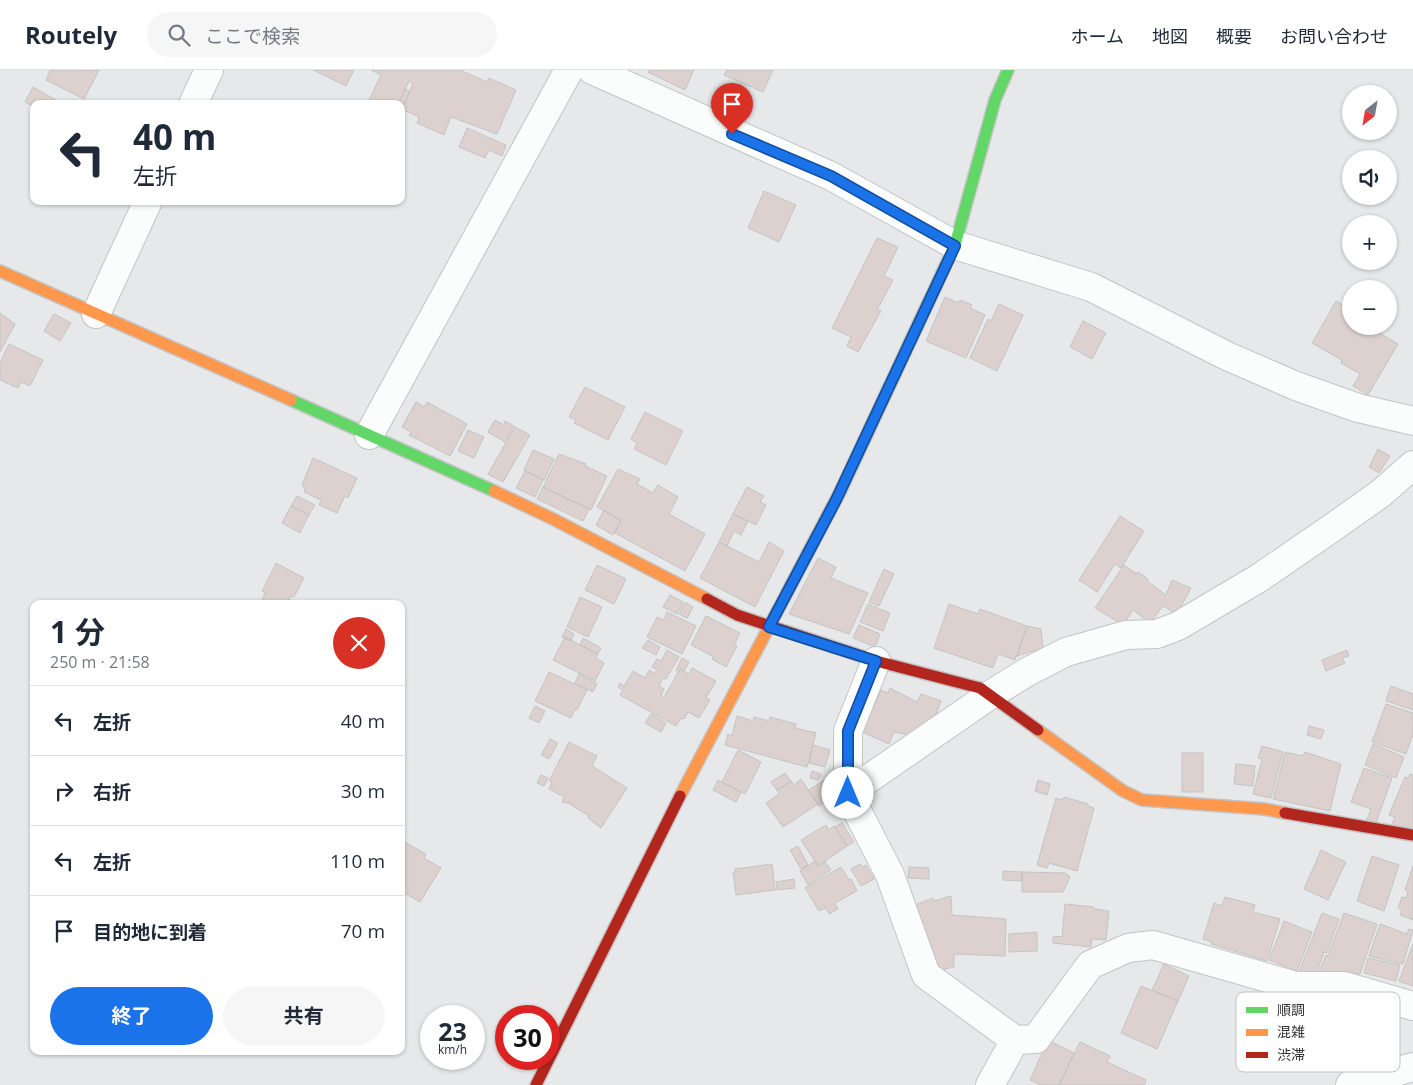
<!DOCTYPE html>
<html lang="ja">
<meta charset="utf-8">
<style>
body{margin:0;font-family:"Open Sans","Noto Sans JP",sans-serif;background:#f6f6f7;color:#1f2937;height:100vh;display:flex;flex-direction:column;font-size:19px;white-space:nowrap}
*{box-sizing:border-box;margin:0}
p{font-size:16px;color:#747a83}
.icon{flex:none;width:28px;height:28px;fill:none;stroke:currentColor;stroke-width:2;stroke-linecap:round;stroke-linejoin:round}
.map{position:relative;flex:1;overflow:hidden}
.sheet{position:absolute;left:30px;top:530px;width:375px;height:455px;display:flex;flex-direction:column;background:#fff;border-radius:10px;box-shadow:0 1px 4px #0004}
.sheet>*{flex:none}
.banner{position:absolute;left:30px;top:30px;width:375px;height:105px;border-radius:10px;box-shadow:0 1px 4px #0004;background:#fff;color:#1f2937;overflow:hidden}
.needle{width:32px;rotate:211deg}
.fabs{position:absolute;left:1342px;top:15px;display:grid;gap:10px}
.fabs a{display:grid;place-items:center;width:55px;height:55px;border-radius:50%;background:#fff;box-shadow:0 1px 4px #0004;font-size:25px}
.speed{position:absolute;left:420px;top:935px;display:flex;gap:10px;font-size:25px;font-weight:700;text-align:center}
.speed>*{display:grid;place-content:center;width:65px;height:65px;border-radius:50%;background:#fff;box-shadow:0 1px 4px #0004;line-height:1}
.speed small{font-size:12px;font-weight:400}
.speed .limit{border:8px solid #d22;background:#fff;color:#111}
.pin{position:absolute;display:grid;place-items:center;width:42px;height:42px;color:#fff;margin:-51px -21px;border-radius:50% 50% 50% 0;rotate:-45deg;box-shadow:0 0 5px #0007}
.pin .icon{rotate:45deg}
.me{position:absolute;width:55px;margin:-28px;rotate:0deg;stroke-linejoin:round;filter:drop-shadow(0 0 4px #0008)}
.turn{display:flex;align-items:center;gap:18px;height:105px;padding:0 20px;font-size:22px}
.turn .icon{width:65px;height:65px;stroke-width:2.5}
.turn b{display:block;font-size:35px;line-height:42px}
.round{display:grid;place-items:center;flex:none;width:52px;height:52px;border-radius:26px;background:#f6f6f7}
.summary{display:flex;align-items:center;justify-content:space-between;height:85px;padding:0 20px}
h1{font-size:30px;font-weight:700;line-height:38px}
.primary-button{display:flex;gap:10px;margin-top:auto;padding:10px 20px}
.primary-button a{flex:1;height:58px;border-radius:30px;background:#1a73e8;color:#fff;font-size:20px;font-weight:700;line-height:58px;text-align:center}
.primary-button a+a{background:#f6f6f7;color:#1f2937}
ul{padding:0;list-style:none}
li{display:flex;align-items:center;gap:15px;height:70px;padding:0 20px;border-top:1px solid #e0e1e3}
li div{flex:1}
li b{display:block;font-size:19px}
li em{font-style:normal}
header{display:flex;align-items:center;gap:30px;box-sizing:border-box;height:70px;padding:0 25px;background:#fff;border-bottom:1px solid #e0e1e3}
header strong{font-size:24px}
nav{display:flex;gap:28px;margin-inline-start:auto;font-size:18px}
.search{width:350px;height:45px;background:#f6f6f7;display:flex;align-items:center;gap:12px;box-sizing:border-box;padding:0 18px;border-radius:28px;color:#747a83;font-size:19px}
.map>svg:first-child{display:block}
.building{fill:#dcd1ce;stroke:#c4c4c4}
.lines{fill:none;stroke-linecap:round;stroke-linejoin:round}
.street-casing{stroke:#c4c4c5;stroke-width:30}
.fast-casing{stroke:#c4c4c5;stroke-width:14}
.slow-casing{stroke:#c4c4c5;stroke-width:14}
.jam-casing{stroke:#c4c4c5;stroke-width:14}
.street{stroke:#fbfcfc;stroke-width:28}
.fast{stroke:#63d668;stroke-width:11}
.slow{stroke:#ff974d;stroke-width:11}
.jam{stroke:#b3261e;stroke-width:11}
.route-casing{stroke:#114b97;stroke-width:12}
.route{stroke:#1a73e8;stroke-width:9}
.key{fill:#fff;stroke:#c2c2c2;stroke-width:1}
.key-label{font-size:14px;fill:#323233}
</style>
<header>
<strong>Routely</strong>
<div class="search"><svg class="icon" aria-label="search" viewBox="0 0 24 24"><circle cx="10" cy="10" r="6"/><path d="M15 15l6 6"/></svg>ここで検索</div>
<nav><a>ホーム</a><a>地図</a><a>概要</a><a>お問い合わせ</a></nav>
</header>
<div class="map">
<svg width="1413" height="1015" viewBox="0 0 1413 1015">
<rect width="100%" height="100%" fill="#e7e8e9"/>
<path class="building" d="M50,0H99L84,29L46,10Z
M313,0H354L346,16Z
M371,0H460L487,12L489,8L516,20L497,64L451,47L444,65L417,53L419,47L402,39L413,14L409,11L398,34H377L369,30L381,5Z
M649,0H694L685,20L648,2Z
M727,0H773L763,22L724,5Z
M33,17L63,34H34V37L25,32Z
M405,19L410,21L404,35L399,33Z
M467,58L506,75L502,86L489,80L485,88L459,77Z
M764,121L796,135L779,172L748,158Z
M877,168L898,177L884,206L893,210L877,240L881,241L858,282L847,276L851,267L832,258Z
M945,227L959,233L960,230L972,235L970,238L985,245L966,288L926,271Z
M1336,231L1351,240V256H1368L1398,274L1368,325L1353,316L1360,304L1341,293L1342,290L1312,273Z
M999,234L1023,245L997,301L970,288L988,249L991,251Z
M0,243L15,254L0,282Z
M54,244L71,253L60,271L44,261Z
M1083,251L1106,263L1092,289L1070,277Z
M9,274L43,290L30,316L21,312L18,318L0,310V293Z
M585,317L625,337L608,370L574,353L576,350L569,347Z
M416,332L424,337L427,332L467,354L450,386L409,365L411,362L402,357Z
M645,342L683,361L666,395L634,379L637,373L631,369Z
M495,350L504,355L505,351L514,356L505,372L488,362Z
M515,357L530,365L503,412L488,404Z
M468,360L484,367L474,388L458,381Z
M1378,379L1390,386L1379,403L1369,397Z
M533,380L554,389L544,410L524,400Z
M559,384L586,394L585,396L607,406L591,440L543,417Z
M313,388L357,408L348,428L345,426L337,443L319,435L321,430L304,422L305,419L302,415Z
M618,399L640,409L637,414L653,423L658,415L678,427L669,444L705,464L685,501L615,463L621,450L597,437Z
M525,401L543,410L535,427L516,418Z
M543,417L589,439L583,451L537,429Z
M747,417L764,426L760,432L766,435L756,455L733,444Z
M297,426L315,435L309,445L291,436Z
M291,436L309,445L300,463L282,453Z
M604,440L621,451L613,465L596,455Z
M733,444L748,451L741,465L734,461L727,476L719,472Z
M1120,446L1144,461L1121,498L1115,494L1097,522L1079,510Z
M719,472L759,492L769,472L784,481L755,537L700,508Z
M818,488L836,497L831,508L868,523L849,564L789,544Z
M276,493L304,508L294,527L290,526L289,529L295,534H260L265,523L262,521Z
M597,495L626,509L614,534L585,520Z
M1124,495L1137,504L1138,502L1148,509L1147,511L1166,525L1172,510L1191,518L1177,544L1163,536L1150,553L1133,540L1123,555L1095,538Z
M884,499L894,504L879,536L869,532Z
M670,525L683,532L677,544L663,537Z
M580,527L602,537L588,567L567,557Z
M685,532L693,537L687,548L679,544Z
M868,534L890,543L883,561L860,552Z
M949,534L978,544L980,539L1027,556L1015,590L998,584L993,598L934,578Z
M667,542L696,556L682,584L647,567L657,547L664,550Z
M706,546L740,563L734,575L737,576L726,597L712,589L714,587L691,575Z
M859,555L880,564L875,577L853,568Z
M1027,556L1041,559L1043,578L1017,586Z
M566,559L574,564L571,571L562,567Z
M565,567L598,584L596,588L604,593L595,611L553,590Z
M583,568L601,578L598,584L580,575Z
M648,570L660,577L656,585L642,578Z
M667,580L679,587L666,609L663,608L659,616L664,619L661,625L664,627L680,599L689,604L692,598L716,611L706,628L710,630L699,648L688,642L684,649L681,648L676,656L620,625L623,620L618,617L620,613L624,616L633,601L645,608L649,600L654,603L657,600L652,597L657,589L661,591Z
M1347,580L1349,586L1342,588L1345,593L1326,601L1322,590Z
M682,588L689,592L684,601L680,599L679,602L676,600Z
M549,602L587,620L577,640L575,639L571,648L535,631Z
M579,604L597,614L593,622L575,613Z
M1391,616L1413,624V640L1386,631Z
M890,618L917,632L921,624L941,631L933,653L910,665L894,662L889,674L862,662L881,620L888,623Z
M1386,634L1413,643V664L1406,684L1372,672Z
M535,636L545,641L539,653L529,648Z
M651,644L666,653L661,662L645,653Z
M737,646L753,651L754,647L769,651L770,647L796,654L795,658L816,663L807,697L725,675L728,664L732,666Z
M1309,656L1324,660L1321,669L1307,665Z
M550,669L558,673L549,689L541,685Z
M569,672L597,686L592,696L627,718L601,758L588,748L589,746L568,733L562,732L564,727L549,719L552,712L549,711Z
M1373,674L1404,687L1396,708L1365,695Z
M813,675L830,680L825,697L809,693Z
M1262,676L1283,682L1271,728L1253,724L1262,689L1258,688Z
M738,680L761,692L745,724L722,712Z
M1285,682L1303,686L1305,682L1341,694L1330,741L1273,729Z
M1182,683H1203V722H1182Z
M1236,694L1255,696L1253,716L1234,714Z
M1364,698L1392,708L1376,753L1367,750L1371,739L1351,732Z
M812,701L821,704L818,710L810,708Z
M785,703L791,711L777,720L771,712Z
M1410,704L1413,705V760L1391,756L1395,747L1389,745L1405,707L1408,708Z
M541,705L548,708L544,716L537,713Z
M801,709L818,734L783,757L766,733L779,724L777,720L791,711L794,715Z
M718,710L741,722L736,732L713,720Z
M824,710L835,725L819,736L809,720Z
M1038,710L1050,714L1047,725L1035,721Z
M1064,727L1088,734V736L1094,738L1077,801L1049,793L1047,798L1037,795L1056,728L1063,730Z
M842,753L854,772L847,776L835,757Z
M826,755L829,760L834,756L847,776L818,796L801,770Z
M401,770L426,784L424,788L441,798L420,832L401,821Z
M798,776L808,795L801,799L790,780Z
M1321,780L1346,792L1328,830L1304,819Z
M1372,786L1399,795L1384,841L1357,831Z
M815,791L818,796L825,792L831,800L808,815L800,801Z
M772,794L775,820L736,825L733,802H736L735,799Z
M860,794L862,797L866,795L874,809L861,816L851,799Z
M1413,796V850L1400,845L1402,839L1398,838L1402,827L1406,828L1408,821L1405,820Z
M841,797L849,810L851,809L857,821L835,833L838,839L829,844L826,838L819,841L805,818Z
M909,797L929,798V809L908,808Z
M1003,801L1022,802V811L1003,810Z
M1022,802L1065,803L1070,807L1063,822H1022Z
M794,809L795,818L777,820L776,812Z
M951,826L952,845L1006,849L1005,886L954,884V897L932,902L910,837L933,828L934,831Z
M1225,827L1255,835L1253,842L1280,849L1267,891L1211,874L1212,872L1203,869L1214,833L1222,836Z
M1065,834L1094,837V839L1109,841L1106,870L1092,869L1091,877L1053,873V866L1062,867Z
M1322,843L1339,849L1327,883L1324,882L1317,902H1299Z
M1344,843L1377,854L1360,904L1319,902L1326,885L1328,886Z
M1284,851L1312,862L1297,901L1269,890Z
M1380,854L1407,864L1409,859L1413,860L1403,894L1369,886Z
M1037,862V881L1009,882V864Z
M1413,874V914L1412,916L1399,911Z
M1368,888L1400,895L1396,911L1364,903Z
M1164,894L1189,906L1178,931L1152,920Z
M1141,916L1178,931L1157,979L1121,963Z
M539,942L540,946H518V945Z
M1048,970L1074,983L1059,1015H1041L1030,1010Z
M1080,972L1110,986L1107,992L1146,1010L1144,1015H1059Z"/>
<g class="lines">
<defs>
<path id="street" d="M592,0L831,106L955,175L1091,217L1227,286L1296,316L1358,338L1413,351
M193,34L209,0
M96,244L148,131
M369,365L569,0
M876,591L848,661V723L890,805L926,905L1015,970L990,1015
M848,723L990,625L1027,602L1066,582L1126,565L1157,564L1178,556L1259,508L1329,460L1380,424L1413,395
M1015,970L1036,969L1090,895L1128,878L1153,875L1296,916H1344L1413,936
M1350,1015L1413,997"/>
<path id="fast" d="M291,330L494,421
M841,420L955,175L995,30L1008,0"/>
<path id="slow" d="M0,201L291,330
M494,421L553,449L707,529
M1038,660L1123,721L1142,730L1264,739L1285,743
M680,726L841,420"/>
<path id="jam" d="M707,529L737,545L876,591L980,618L1038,660
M1285,743L1413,765
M536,1015L680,726"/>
</defs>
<use href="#street" class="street-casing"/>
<use href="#fast" class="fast-casing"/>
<use href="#slow" class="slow-casing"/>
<use href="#jam" class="jam-casing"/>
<use href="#street" class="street"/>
<use href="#fast" class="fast"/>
<use href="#slow" class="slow"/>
<use href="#jam" class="jam"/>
</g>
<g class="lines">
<defs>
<path id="route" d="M732,64L831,106L955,176L836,430L769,557L876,591L848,661V723"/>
</defs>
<use href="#route" class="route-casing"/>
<use href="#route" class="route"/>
</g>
<rect x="1236" y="922" width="164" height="80" rx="8" class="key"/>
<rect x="1246" y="937" width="22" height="6" fill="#63d668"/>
<rect x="1246" y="959" width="22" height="7" fill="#ff974d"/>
<rect x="1246" y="982" width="22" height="6" fill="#b3261e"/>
<g class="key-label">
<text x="1277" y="945">順調</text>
<text x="1277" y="967">混雑</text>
<text x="1277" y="990">渋滞</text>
</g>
</svg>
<div class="fabs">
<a><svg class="needle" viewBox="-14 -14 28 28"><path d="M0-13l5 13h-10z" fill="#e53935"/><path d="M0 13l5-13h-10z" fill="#747a83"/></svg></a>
<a><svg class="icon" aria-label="sound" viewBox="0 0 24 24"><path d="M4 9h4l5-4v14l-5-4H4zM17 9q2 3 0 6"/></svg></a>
<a>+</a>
<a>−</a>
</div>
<div class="speed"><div>23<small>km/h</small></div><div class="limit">30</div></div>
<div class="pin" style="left:732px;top:64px;background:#d93025"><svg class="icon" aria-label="arrive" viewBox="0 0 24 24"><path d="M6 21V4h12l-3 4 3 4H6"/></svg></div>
<svg class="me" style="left:848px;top:723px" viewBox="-20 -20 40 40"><circle r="19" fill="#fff"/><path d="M0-13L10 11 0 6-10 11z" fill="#1a73e8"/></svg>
<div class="banner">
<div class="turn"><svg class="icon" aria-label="left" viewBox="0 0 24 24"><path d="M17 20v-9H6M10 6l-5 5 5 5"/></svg><div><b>40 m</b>左折</div></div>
</div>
<section class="sheet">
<div class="summary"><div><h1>1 分</h1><p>250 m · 21:58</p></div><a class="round" style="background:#d93025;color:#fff"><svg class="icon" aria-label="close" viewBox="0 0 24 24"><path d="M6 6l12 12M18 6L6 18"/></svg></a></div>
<ul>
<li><svg class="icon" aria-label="left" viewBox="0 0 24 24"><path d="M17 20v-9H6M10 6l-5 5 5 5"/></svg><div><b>左折</b></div><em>40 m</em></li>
<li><svg class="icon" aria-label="right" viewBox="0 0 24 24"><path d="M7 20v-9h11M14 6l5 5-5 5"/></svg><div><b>右折</b></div><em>30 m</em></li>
<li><svg class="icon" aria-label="left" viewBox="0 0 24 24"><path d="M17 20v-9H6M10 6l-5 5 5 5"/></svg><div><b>左折</b></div><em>110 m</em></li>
<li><svg class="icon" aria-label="arrive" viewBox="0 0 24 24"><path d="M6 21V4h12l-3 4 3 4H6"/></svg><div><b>目的地に到着</b></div><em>70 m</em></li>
</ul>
<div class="primary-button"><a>終了</a><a>共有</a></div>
</section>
</div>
